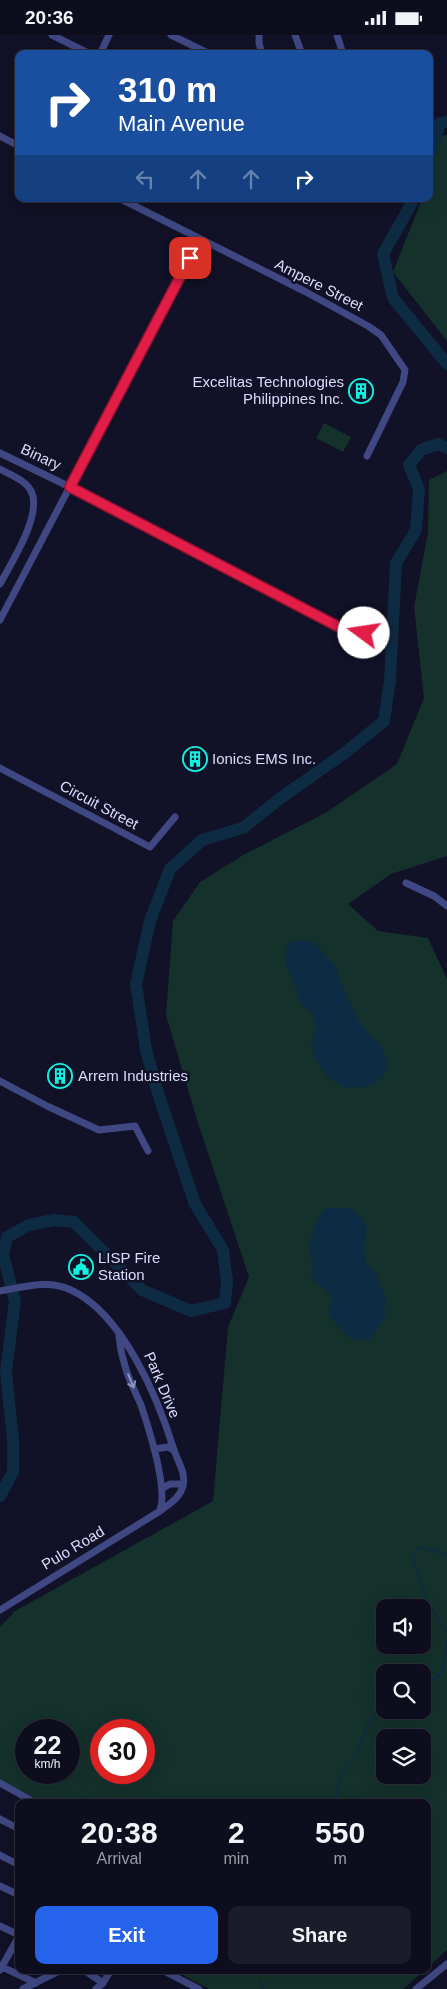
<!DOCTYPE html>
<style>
body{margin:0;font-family:Arial,sans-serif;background:#1b1b2a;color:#f1f3f6;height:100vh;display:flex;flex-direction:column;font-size:19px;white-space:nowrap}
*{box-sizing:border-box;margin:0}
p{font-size:16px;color:#9a9ca4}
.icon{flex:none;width:28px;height:28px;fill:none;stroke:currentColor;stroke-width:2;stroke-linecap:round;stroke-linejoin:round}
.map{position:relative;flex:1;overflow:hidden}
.side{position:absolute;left:15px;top:1764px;width:416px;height:175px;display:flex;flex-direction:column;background:#0d0d1d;border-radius:10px;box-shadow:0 5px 20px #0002,0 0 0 1px #2d2d3b}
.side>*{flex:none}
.hud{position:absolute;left:15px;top:15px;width:418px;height:152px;border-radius:10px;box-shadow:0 5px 20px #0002,0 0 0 1px #2d2d3b;background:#1a4fa0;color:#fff;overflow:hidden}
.tools{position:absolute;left:376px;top:1564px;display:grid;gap:10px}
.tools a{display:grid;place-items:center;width:55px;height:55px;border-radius:10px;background:#0d0d1d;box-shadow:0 5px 20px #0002,0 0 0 1px #2d2d3b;font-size:25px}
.speed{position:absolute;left:15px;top:1684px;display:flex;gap:10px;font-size:25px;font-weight:700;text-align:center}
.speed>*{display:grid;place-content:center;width:65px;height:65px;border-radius:50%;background:#0d0d1d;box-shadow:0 5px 20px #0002,0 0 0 1px #2d2d3b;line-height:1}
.speed small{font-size:12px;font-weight:400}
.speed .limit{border:8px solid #d22;background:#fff;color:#111}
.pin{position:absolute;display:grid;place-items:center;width:42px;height:42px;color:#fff;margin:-21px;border-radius:10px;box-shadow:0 2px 8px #0006}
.me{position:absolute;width:55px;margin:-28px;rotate:284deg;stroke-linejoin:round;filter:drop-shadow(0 0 4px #0008)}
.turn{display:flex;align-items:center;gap:18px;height:105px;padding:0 20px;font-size:22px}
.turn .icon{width:65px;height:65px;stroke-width:2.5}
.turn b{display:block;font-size:35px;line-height:42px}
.lanes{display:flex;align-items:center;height:48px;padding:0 20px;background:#0003;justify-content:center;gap:25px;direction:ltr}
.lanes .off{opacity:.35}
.eta{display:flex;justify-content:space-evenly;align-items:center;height:85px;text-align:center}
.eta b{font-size:30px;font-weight:600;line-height:35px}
.cta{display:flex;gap:10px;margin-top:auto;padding:10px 20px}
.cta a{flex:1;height:58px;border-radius:10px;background:#2563eb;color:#fff;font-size:20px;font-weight:600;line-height:58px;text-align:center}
.cta a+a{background:#1b1b2a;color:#f1f3f6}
.status{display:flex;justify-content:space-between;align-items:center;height:35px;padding:0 25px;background:#0d0d1d;direction:ltr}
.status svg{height:14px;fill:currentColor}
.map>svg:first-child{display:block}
.green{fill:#15312b;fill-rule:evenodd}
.water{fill:#0e2b44}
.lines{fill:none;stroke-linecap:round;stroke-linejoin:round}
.stream{stroke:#0e2b44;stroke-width:2}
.river{stroke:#0e2b44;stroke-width:12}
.minor{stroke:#3f4883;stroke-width:7}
.oneway{stroke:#8c92c0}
.route-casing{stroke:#92132f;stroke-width:12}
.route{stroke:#e11d48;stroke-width:9}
.labels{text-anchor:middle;stroke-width:5;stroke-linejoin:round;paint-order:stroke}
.street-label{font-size:15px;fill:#d9dcfd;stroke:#111127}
.poi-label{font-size:15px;fill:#d9dcfd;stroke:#111127;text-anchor:start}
</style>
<div class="status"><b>20:36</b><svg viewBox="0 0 49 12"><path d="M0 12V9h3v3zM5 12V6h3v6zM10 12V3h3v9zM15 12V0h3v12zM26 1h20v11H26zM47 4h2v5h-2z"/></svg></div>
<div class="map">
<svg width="447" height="1954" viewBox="0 0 447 1954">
<rect width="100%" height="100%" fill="#111127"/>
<path class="green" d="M447,100V306L393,237L422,164H429V141L440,101Z
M324,388L351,402L343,417L316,403Z
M447,436V821L391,839L348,869L378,896L428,903L447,944V1915L428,1932V1768L44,1767L0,1745V1592L15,1576L213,1466L228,1292L249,1242L197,1085L166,980L173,886L200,847L245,819L327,777L397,729L424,663L414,572L428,497L429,445ZM385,1572H422V1610H385ZM385,1638H422V1675H385ZM26,1695H69V1738H26ZM101,1695H144V1738H101ZM385,1702H422V1740H385Z
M173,1935H425L403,1954H209Z"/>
<path class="water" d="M302,905L314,907L336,932L343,954L360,988L380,1010L388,1025L386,1038L376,1048L365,1052L345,1053L326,1041L315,1023L311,1011L316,989L313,980L305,974L299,963L286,930L285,916L291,907Z
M327,1173H345L353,1175L361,1181L367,1193L364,1215L367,1229L377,1240L379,1249L387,1263L384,1274L385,1283L372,1302L368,1305H352L334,1287L328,1277L332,1265C326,1253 321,1251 311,1244C313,1233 312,1220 308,1209L320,1179Z"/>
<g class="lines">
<path class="stream" d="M447,1520L420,1512L413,1519V1526L429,1569L447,1597
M422,1656L442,1637L447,1606
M334,1768L341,1740L356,1720L370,1685L376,1678L385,1675
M260,1945L262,1954"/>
<path class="river" d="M429,120L440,88L447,87
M414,164L383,219L393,263L447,329
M0,1461L13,1437V1404L6,1337L15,1266L3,1219L7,1202L29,1190L54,1185L74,1187L142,1255L191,1276L225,1268L227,1246L223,1215L195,1169L157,1055L146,1015L136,949L150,886L170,834L202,805L243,793L278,765L346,717L384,686L390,645L396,528L416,495L419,454L409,430L421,415L438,409L447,413"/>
<path class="minor" d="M52,0L90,19
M171,0L210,19
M259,0V8L262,19
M295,0L302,19
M337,0L343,19
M100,19L109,0
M0,101L19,111
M121,164L306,257L368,291L381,300L405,335L403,347L367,421
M0,418L70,452L337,591L364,598
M0,434C11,440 25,445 31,456C43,479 11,528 0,549
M0,585L199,205
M0,733L150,812L175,782
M406,848L434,861L447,871
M0,1046L47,1071L99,1095L135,1091L148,1116
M0,1256C24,1252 48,1244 71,1255C123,1279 158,1363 174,1415C178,1427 186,1438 183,1451C180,1463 169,1469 160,1476L0,1575
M119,1301C120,1309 121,1319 124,1327C127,1342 135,1356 141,1370C149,1394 168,1453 160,1475
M154,1414L168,1412L174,1415
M163,1453L170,1449H183
M0,1748L36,1768
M0,1784L19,1794
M0,1820L19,1830
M0,1851L19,1860
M0,1891L19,1900
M0,1931L36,1948
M0,1935L19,1901
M84,1935L103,1948
M162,1935L199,1954
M23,1954L61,1935
M96,1954L103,1948L111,1935
M416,1954L447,1929"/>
</g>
<defs><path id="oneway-shaft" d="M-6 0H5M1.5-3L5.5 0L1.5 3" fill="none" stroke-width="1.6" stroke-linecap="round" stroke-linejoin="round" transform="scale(1.25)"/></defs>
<use class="oneway" href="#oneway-shaft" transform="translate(131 1346) rotate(68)"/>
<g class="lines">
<defs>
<path id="route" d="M190,223L70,452L337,591L364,598"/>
</defs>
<use href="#route" class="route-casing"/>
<use href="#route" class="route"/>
</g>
<defs>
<symbol id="building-ring" viewBox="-11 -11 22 22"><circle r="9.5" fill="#111127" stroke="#11f2e1" stroke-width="1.5"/><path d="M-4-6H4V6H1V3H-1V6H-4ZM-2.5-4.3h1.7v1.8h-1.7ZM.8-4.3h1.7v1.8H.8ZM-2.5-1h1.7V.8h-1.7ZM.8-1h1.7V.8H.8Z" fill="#11f2e1"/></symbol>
<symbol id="civic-ring" viewBox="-11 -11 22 22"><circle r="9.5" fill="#111127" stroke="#11f2e1" stroke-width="1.5"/><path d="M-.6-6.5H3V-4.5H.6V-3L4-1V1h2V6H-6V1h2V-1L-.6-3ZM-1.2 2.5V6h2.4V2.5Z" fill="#11f2e1"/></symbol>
</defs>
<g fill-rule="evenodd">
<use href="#building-ring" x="347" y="342" width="28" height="28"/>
<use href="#building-ring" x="181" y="710" width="28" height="28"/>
<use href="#building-ring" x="46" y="1027" width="28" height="28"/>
<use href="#civic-ring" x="67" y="1218" width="28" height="28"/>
</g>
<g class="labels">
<g class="street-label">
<text transform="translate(319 250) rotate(27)" y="5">Ampere Street</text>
<text transform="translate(41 422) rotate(25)" y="5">Binary</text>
<text transform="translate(99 770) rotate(28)" y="5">Circuit Street</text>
<text transform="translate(162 1350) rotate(67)" y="5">Park Drive</text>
<text transform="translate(73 1513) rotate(-31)" y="5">Pulo Road</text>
</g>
<g class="poi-label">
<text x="344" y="352" text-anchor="end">Excelitas Technologies<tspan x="344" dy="17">Philippines Inc.</tspan></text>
<text x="212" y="729">Ionics EMS Inc.</text>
<text x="78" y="1046">Arrem Industries</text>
<text x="98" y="1228">LISP Fire<tspan x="98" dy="17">Station</tspan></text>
</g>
</g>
</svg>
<div class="tools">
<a><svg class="icon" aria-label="sound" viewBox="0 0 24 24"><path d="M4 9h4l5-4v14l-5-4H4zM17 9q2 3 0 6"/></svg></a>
<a><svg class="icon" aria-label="search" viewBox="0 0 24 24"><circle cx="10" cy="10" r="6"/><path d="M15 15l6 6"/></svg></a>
<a><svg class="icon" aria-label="layers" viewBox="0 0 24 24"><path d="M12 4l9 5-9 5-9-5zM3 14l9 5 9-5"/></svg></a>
</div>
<div class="speed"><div>22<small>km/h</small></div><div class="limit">30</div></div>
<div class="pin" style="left:190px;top:223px;background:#d93025"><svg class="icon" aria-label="arrive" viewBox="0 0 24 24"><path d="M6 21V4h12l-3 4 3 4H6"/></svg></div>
<svg class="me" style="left:364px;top:598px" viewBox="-20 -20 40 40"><circle r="19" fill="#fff"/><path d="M0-13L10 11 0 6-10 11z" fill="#e11d48"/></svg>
<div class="hud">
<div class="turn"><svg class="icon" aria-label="right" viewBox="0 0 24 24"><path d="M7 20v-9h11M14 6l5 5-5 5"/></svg><div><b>310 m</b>Main Avenue</div></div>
<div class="lanes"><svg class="icon off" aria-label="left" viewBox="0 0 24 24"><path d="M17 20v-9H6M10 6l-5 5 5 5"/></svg><svg class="icon off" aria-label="ahead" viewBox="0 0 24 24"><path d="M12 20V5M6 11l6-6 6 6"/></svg><svg class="icon off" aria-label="ahead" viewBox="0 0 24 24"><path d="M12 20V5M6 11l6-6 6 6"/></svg><svg class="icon" aria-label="right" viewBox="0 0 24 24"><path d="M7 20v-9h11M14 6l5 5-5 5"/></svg></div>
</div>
<section class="side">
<div class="eta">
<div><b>20:38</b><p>Arrival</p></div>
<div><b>2</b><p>min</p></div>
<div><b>550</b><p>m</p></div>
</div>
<div class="cta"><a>Exit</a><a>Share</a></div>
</section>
</div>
